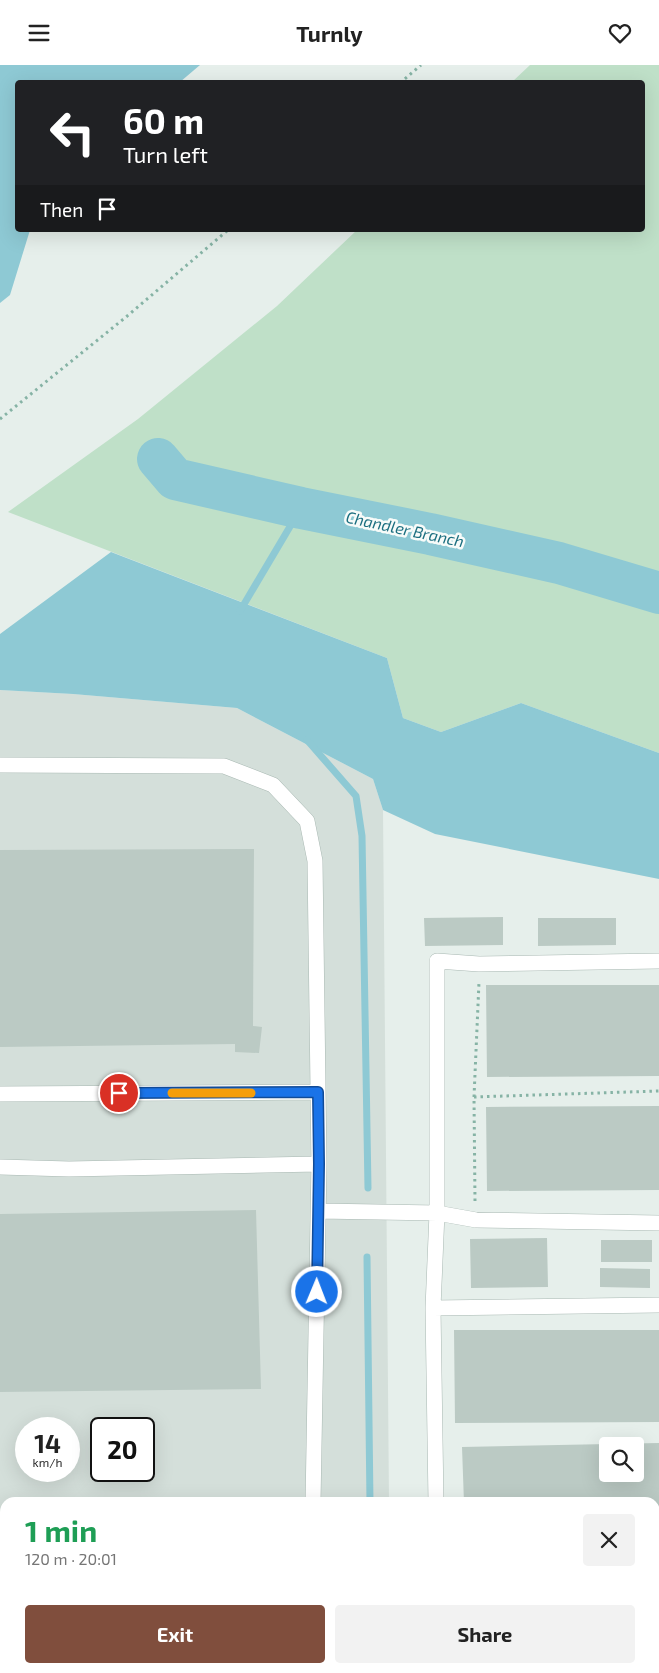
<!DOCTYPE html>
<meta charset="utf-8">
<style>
body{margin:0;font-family:"Exo 2",sans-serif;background:#f2f2f2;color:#222;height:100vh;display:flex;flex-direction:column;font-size:19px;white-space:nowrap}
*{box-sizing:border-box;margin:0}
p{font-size:16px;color:#767676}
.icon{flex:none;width:28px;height:28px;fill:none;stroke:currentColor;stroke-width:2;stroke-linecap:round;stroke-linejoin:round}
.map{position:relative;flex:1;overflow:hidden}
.side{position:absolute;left:0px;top:1432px;width:660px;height:176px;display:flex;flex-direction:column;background:#fff;border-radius:15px 15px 0 0;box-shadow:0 5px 20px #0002}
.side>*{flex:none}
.banner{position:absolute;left:15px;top:15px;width:630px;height:152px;border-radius:5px;box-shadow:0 5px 20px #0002;background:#202124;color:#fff;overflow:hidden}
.controls{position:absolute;left:599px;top:1372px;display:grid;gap:10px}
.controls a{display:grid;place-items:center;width:45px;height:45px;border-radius:5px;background:#fff;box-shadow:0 5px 20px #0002;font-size:25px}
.speed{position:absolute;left:15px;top:1352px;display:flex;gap:10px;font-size:25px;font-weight:700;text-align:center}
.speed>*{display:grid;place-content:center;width:65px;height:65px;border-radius:50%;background:#fff;box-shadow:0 5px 20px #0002;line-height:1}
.speed small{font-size:12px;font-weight:400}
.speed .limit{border:2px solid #111;border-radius:8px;background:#fff;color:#111}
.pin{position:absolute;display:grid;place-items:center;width:42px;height:42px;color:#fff;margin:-21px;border:2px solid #fff;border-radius:50%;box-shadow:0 1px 5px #0007}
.me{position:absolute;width:55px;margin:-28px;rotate:1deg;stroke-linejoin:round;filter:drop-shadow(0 0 4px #0008)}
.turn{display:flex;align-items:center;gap:18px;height:105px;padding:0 25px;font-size:22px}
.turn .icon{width:65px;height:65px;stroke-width:2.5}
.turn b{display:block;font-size:35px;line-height:42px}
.then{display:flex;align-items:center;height:48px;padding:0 25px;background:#0003;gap:10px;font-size:19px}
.round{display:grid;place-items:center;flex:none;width:52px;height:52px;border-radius:5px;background:#f2f2f2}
.summary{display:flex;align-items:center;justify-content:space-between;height:85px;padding:0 25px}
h1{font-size:30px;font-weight:700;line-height:38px;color:#1e9e55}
.cta{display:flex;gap:10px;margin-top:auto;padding:10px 25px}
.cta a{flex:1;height:58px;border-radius:5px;background:#804e3d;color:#fff;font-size:20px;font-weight:700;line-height:58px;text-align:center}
.cta a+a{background:#f2f2f2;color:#222}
header{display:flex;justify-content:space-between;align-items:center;height:65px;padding:0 25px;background:#fff;font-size:22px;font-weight:700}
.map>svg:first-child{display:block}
.built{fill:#d4dfda;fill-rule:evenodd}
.green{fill:#bfe0c8}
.water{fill:#8ec9d4}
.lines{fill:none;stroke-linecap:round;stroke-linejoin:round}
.stream{stroke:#8ec9d4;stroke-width:7}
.river{stroke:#8ec9d4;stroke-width:42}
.building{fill:#bbcac4;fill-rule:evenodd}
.minor-casing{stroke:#a8b8b2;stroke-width:16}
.path{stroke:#86b3a5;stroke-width:3;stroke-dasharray:2.5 4;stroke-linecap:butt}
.minor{stroke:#fff;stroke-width:15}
.route-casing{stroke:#114b97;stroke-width:12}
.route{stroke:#1a73e8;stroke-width:9}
.slow{stroke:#f59e0b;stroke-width:9}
.labels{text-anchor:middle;stroke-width:5;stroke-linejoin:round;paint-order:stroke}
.water-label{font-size:16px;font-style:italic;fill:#1c6f80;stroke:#f7fbf9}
</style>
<header><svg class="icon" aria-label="menu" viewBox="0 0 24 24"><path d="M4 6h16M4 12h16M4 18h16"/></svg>Turnly<svg class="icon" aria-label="heart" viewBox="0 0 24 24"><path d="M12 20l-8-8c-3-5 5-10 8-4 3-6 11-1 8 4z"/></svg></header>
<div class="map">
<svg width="659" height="1608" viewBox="0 0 659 1608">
<rect width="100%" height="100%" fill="#e6efeb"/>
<path class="built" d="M0,625L73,629L237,643L373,714L383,745L389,1437L5,1438V1604H390V1608H0ZM26,1364H69V1406H26ZM101,1364H144V1406H101Z"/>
<path class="green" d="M530,0H659V688L521,638L441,667L403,653L387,593L8,447L138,354L277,241L357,165H642V18L512,17Z"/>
<path class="water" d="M0,0H200L180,17L18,18V165H30L10,230L0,238Z
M111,487L387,593L403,653L441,667L521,638L659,688V814L435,769L383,745L373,714L237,643L73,629L0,625V569Z
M347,1604H377V1608H346Z"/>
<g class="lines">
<path class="stream" d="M240,546L301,443
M307,675L356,731L362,771L368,1123
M367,1192L370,1438"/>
<path class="river" d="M158,394L175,414L301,443L430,469L559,498L659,528"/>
</g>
<path class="building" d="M254,784L253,961L262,962L259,988L235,987V979L0,982V785Z
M503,852V880L425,881L424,853Z
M538,853H616V880L538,881Z
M486,920H659V1011L487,1012Z
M659,1041V1125L487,1126L486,1042Z
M256,1145L261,1324L0,1327V1149Z
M547,1173L548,1222L471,1223L470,1174Z
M601,1175H652V1197H601Z
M600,1203L650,1204V1223L600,1222Z
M454,1265H659V1357L455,1358Z
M659,1378V1461H655V1438H464L462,1382ZM608,1381H635V1409H608Z
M0,1523H5V1604H209V1608H0Z"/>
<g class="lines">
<defs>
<path id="minor" d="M0,700L224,701L273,720L307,756L315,796L319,1099
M659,896L479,899L437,896V1148L476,1155L659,1158
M0,1029L318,1027
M0,1102L69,1104L319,1099L313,1438
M319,1146L437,1148L433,1243L436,1438
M433,1243L659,1240
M655,1495H659
M655,1578H659
M438,1604V1608
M296,1608L297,1604"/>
</defs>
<use href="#minor" class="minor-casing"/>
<path class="path" d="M400,18L421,0
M0,354L126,252L228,165
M474,1032L659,1026
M475,1136L474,1032L479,917"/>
<use href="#minor" class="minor"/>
</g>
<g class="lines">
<defs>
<path id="route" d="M119,1028L318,1027L319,1099L317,1227"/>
</defs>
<use href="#route" class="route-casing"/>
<use href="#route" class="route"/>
<path class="slow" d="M172,1028H251"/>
</g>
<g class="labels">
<g class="water-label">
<text transform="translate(405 464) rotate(12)" y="6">Chandler Branch</text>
</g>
</g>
</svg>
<div class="controls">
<a><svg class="icon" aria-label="search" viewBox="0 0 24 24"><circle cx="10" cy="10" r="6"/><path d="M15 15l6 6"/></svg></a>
</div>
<div class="speed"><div>14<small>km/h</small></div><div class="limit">20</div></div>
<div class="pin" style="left:119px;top:1028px;background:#d93025"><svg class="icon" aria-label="arrive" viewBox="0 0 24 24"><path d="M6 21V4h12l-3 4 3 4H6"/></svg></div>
<svg class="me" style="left:317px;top:1227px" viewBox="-20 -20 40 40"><circle r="17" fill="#1a73e8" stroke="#fff" stroke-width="3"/><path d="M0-11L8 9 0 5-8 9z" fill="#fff"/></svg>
<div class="banner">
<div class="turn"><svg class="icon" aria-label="left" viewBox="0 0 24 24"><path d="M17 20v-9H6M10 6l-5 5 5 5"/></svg><div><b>60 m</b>Turn left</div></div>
<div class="then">Then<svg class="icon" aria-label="arrive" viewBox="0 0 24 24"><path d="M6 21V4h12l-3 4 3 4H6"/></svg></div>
</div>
<section class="side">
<div class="summary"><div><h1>1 min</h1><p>120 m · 20:01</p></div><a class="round"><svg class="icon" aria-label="close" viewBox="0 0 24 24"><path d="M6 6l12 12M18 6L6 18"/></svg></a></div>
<div class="cta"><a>Exit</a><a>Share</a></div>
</section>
</div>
